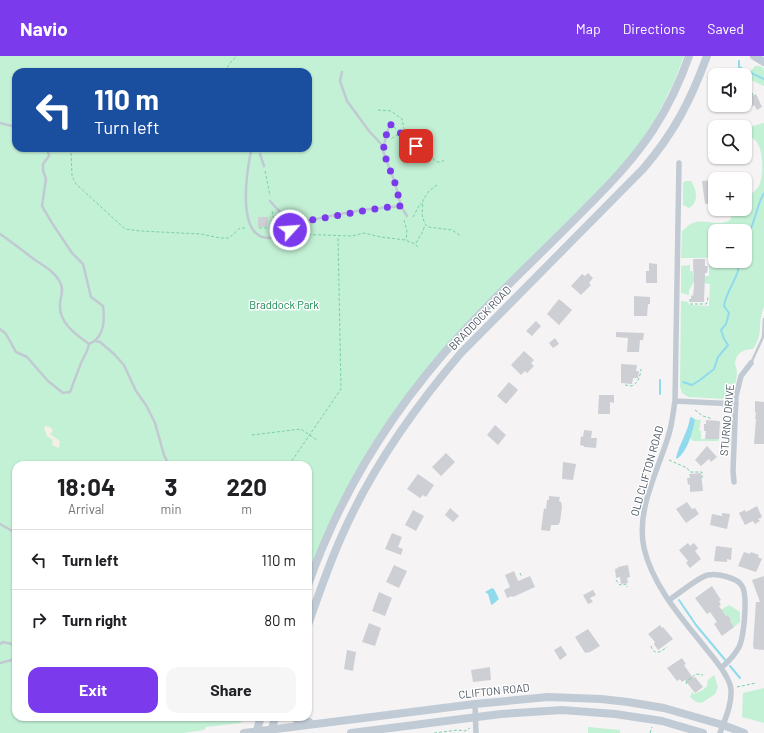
<!DOCTYPE html>
<meta charset="utf-8">
<style>
body{margin:0;font-family:Barlow,sans-serif;background:#f6f6f6;color:#202124;height:100vh;display:flex;flex-direction:column;font-size:15px;white-space:nowrap}
*{box-sizing:border-box;margin:0}
p{font-size:13px;color:#757577}
.icon{flex:none;width:22px;height:22px;fill:none;stroke:currentColor;stroke-width:2;stroke-linecap:round;stroke-linejoin:round}
.map{position:relative;flex:1;overflow:hidden}
.side{position:absolute;left:12px;top:405px;width:300px;height:260px;display:flex;flex-direction:column;background:#fff;border-radius:12px;box-shadow:0 1px 3px #0004}
.side>*{flex:none}
.guide{position:absolute;left:12px;top:12px;width:300px;height:84px;border-radius:12px;box-shadow:0 1px 3px #0004;background:#1a4fa0;color:#fff;overflow:hidden}
.fabs{position:absolute;left:708px;top:12px;display:grid;gap:8px}
.fabs a{display:grid;place-items:center;width:44px;height:44px;border-radius:8px;background:#fff;box-shadow:0 1px 3px #0004;font-size:20px}
.pin{position:absolute;display:grid;place-items:center;width:34px;height:34px;color:#fff;margin:-17px;border-radius:8px;box-shadow:0 2px 6px #0006}
.me{position:absolute;width:44px;margin:-22px;rotate:64deg;stroke-linejoin:round;filter:drop-shadow(0 0 3px #0008)}
.turn{display:flex;align-items:center;gap:14px;height:84px;padding:0 16px;font-size:18px}
.turn .icon{width:52px;height:52px;stroke-width:2.5}
.turn b{display:block;font-size:28px;line-height:34px}
.eta{display:flex;justify-content:space-evenly;align-items:center;height:68px;text-align:center}
.eta b{font-size:24px;font-weight:700;line-height:28px}
.button{display:flex;gap:8px;margin-top:auto;padding:8px 16px}
.button a{flex:1;height:46px;border-radius:12px;background:#7c3aed;color:#fff;font-size:16px;font-weight:700;line-height:46px;text-align:center}
.button a+a{background:#f6f6f6;color:#202124}
ul{padding:0;list-style:none}
li{display:flex;align-items:center;gap:12px;height:60px;padding:0 16px;border-top:1px solid #e0e0e0}
li div{flex:1}
li b{display:block;font-size:15px}
li em{font-style:normal}
header{display:flex;align-items:center;gap:24px;box-sizing:border-box;height:56px;padding:0 20px;background:#7c3aed;color:#fff}
header strong{font-size:19px}
nav{display:flex;gap:22px;margin-inline-start:auto;font-size:14px}
.map>svg:first-child{display:block}
.green{fill:#c3f1d5;fill-rule:evenodd}
.sand{fill:#f5f0e5}
.water{fill:#90daee}
.lines{fill:none;stroke-linecap:round;stroke-linejoin:round}
.stream{stroke:#90daee;stroke-width:2}
.building{fill:#cdcfd5}
.path{stroke:#7ad0a6;stroke-width:1;stroke-dasharray:3 2;stroke-linecap:butt}
.lane{stroke:#c1cad2;stroke-width:2.5}
.street{stroke:#c1cad2;stroke-width:5.5}
.secondary{stroke:#c1cbd6;stroke-width:8}
.route{stroke:#7c3aed;stroke-width:7;stroke-dasharray:0 12.6}
.labels{text-anchor:middle;stroke-width:3;stroke-linejoin:round;paint-order:stroke}
.park-label{font-size:11px;fill:#17864f;stroke:#fff}
.street-label{font-size:11px;fill:#4a5661;stroke:#fff}
</style>
<header>
<strong>Navio</strong>
<nav><a>Map</a><a>Directions</a><a>Saved</a></nav>
</header>
<div class="map">
<svg width="764" height="677" viewBox="0 0 764 677">
<rect width="100%" height="100%" fill="#f5f3f3"/>
<path class="green" d="M0,0H684L674,26L659,56L627,109L437,306L373,394L345,443L308,529V409H16V661H247L240,667L206,671L204,674L183,677H0ZM16,16H308V92H16Z
M755,10H760L764,12V30L749,23L748,18Z
M764,67V251C757,267 764,277 753,293C744,293 736,297 735,307C735,310 737,313 737,317C736,327 734,340 723,343L688,341L682,337L680,330L681,245L688,246L689,249L709,250L710,228L694,226L689,234V239L681,237V210L690,209V215H693V220H709V202H681L682,175C686,172 689,168 693,167C705,162 721,172 731,163V158L737,153H745V143C749,139 756,135 759,130C764,120 764,90 754,83C751,81 748,81 745,81V72ZM715,175H745V205H715Z
M685,125H691C697,134 699,146 689,152L683,149V127Z
M693,363L701,364L699,374L701,375V383H719L718,385H693C686,380 691,371 693,363Z
M729,549L740,556V566L734,571L730,565L731,564L728,559L726,560L721,554Z
M714,619L718,631L715,638L702,647L696,646L690,641L692,636L694,638L703,634L707,630L708,624Z
M764,632V667L742,661L743,637Z
M588,671L620,674V677H588Z"/>
<path class="sand" d="M45,370L50,371L53,374L50,378L60,385L59,392L52,389L53,384L47,380L44,372Z"/>
<path class="water" d="M692,361L695,364C692,377 688,395 677,403L676,402C679,388 688,376 690,362Z
M492,532L494,533L499,543L492,549L491,548L488,538L485,536Z"/>
<g class="lines">
<path class="stream" d="M739,5V11L764,23
M745,183C754,173 756,150 764,137
M660,324V338
M683,326L692,329L700,324L714,313L718,301L728,289L724,283L721,274L726,268L729,257L724,250C726,237 734,227 738,215C739,212 737,208 738,205
M679,544L696,569L726,605
M730,610L740,622"/>
</g>
<path class="building" d="M756,38L762,51L757,54L754,49L750,52L747,43Z
M715,124V147L705,148L702,125Z
M258,161H268L267,171H258Z
M693,203H705V210H708L707,217H705L704,246H691V239L693,240L694,229Z
M649,207L657,208V227H646V215H649Z
M588,217L593,222L589,227L591,229L581,239L571,230L582,218L585,220Z
M634,240L650,241V248H648L647,260H634Z
M559,243L572,254L559,269L547,258Z
M536,265L541,270L532,280L526,275Z
M616,276L644,277L643,284H640L639,296H627L628,282L616,281Z
M555,282L559,288L553,292L549,287Z
M524,295L534,304L531,307L534,310L527,317L525,315L521,319L511,309Z
M621,308L637,309L636,315H639L638,322H633L632,328L621,327Z
M509,326L518,334L506,348L497,340Z
M599,339H614V347L610,346V358H598Z
M755,345L764,346V388H754L756,363H755L756,357L755,356Z
M706,364L719,365L720,366L719,383H705L706,375H704V368H706Z
M495,369L506,379L498,389L487,379Z
M584,374L592,375L591,382H597L596,392L584,391V390L580,389L581,380L583,381Z
M707,390L717,401L711,406L709,403L701,410L695,404Z
M446,397L455,406L441,420L432,411Z
M563,406L576,408L573,424L562,423Z
M701,417L703,435L690,436V428L688,429L687,422H690L689,418Z
M418,418L434,429L426,441L423,439L420,442L407,433Z
M549,440L560,441L559,445L561,446L562,450L560,466L558,469H551L550,475L541,474L544,452L546,453L547,444H549Z
M687,446L692,453L695,452L699,458L686,467L676,453Z
M757,450L762,461L758,463L760,465L755,468L753,465L745,469L739,457L745,454L746,456Z
M450,452L459,460L453,466L445,459Z
M413,454L424,460L416,475L405,469Z
M722,457L730,458L727,473L710,469L712,458L722,460Z
M392,477L402,481L398,491L403,493L401,499L385,493Z
M688,487L690,490L694,487L698,492L695,495L701,503L690,512L686,507L688,505L679,494Z
M716,490L732,492L731,504L727,503V506L714,505Z
M744,496L750,498L751,496L759,499L758,501L762,503L756,516L738,510Z
M394,509L407,515L399,532L386,526Z
M628,509L630,521L627,522L628,527L621,528L620,521L616,522L615,513L618,512V511Z
M514,515L518,525L530,520L535,531L513,541L512,540L507,542L504,534L510,531L505,519Z
M764,520V594L754,593L753,590L756,546H760L752,524Z
M712,530L721,544L719,545L721,549L719,550L726,560L728,559L731,564L730,565L734,571L722,580L714,568L717,566L710,556L707,558L695,542Z
M593,534L596,539L590,542L593,546L588,548L583,539Z
M379,536L392,542L385,560L372,555Z
M369,567L381,572L375,590L362,586Z
M660,569L662,572L663,571L673,583L658,594L654,588L655,586L648,578Z
M588,573L600,590L590,596L585,597L575,581Z
M561,590L567,599L560,604L554,594Z
M347,594L356,596L353,615L344,613Z
M682,602L686,608L684,609L693,622L695,621L703,631L695,637L685,624L682,626L680,623L677,625L667,612Z
M490,611L491,624L473,626L471,614Z"/>
<g class="lines">
<path class="path" d="M78,16L84,14L107,16
M225,16L230,7L237,0
M750,32L753,40
M378,54L391,55L402,63L404,74C400,78 394,80 391,83
M394,71L437,106H441L444,104
M71,92L72,120L76,128L125,173L140,175L201,178L220,182H229L240,172H246
M265,115L270,140
M437,129L429,135L423,144L422,159L425,168L428,171L452,174L461,180
M272,155L276,172L279,174
M413,161L420,148H422
M404,164L407,175L406,184
M259,172H276
M293,178L352,180L364,177L381,181L405,184L415,188L419,192
M416,187L423,175L425,169
M690,243V248H706L707,247L708,241
M625,329L632,330C639,326 640,320 641,313
M695,354L703,360L710,362L711,364
M252,379L301,373L317,384
M669,404L687,412L690,416H702V422
M289,409L341,333L338,180
M520,517L522,521
M616,524L620,529L626,528L627,531
M651,590C654,600 661,596 667,591
M686,628L687,625L696,618L703,619
M737,631L756,627
M434,677L458,674L465,675L470,672
M650,677L652,671"/>
<path class="lane" d="M342,16L340,25L347,45L369,75L383,90
M0,67L16,71
M390,68L386,80L383,95L395,127L401,150L407,160
M47,92L49,100L43,108V114L46,123L42,150L52,167L72,197L83,208L91,241L103,250C105,265 104,282 89,288
M251,95C247,115 235,185 271,182C284,182 294,168 307,165C331,160 355,154 380,152C387,151 394,151 401,150
M260,98L264,110
M270,145L280,156L303,166
M0,178C12,186 23,195 35,204C44,210 55,216 60,226C64,233 61,240 60,247C58,266 75,278 89,288
M0,273L6,278L16,296L27,301L48,325L63,337L70,336L81,307L87,295L89,288
M95,285L100,286L114,298L124,309L136,335L146,349L155,367L164,399L169,409
M751,307L763,281L764,263
M0,468L16,477
M0,588L3,586L16,589
M0,607L16,603"/>
<path class="street" d="M679,107L675,345C673,357 672,370 668,381C657,417 636,454 644,492C652,527 678,558 700,585C709,597 729,618 731,633C732,649 725,663 720,677
M675,345L736,348
M734,426L733,415L736,340L741,320L751,307
M669,544C679,538 698,521 708,519C717,517 738,522 742,530C748,539 744,581 739,591C735,599 728,606 721,612
M475,648L476,677"/>
<path class="secondary" d="M754,0L764,6
M308,529C341,435 395,350 462,277C502,233 545,194 586,152C610,128 634,103 653,74C668,51 680,26 689,0
M308,569C319,537 330,505 344,475C373,410 415,351 461,297L643,113C674,77 691,44 707,0
M293,661L298,664L309,666
M244,677L475,648L548,641L601,643L628,646L664,652L723,669L744,677
M256,677L261,661
M271,677L275,661
M351,677L501,658L562,654L615,658L662,665L703,677"/>
</g>
<g class="lines">
<path class="route" d="M290,174L304,166L312,164L380,152L401,150L395,127L383,95L386,80L390,68L416,90"/>
</g>
<g class="labels">
<g class="park-label">
<text x="284" y="253">Braddock Park</text>
</g>
<g class="street-label">
<text transform="translate(480 262) rotate(-46)" y="4">BRADDOCK ROAD</text>
<text transform="translate(727 364) rotate(-85)" y="4">STURNO DRIVE</text>
<text transform="translate(647 415) rotate(-74)" y="4">OLD CLIFTON ROAD</text>
<text transform="translate(494 635) rotate(-6)" y="4">CLIFTON ROAD</text>
</g>
</g>
</svg>
<div class="fabs">
<a><svg class="icon" aria-label="sound" viewBox="0 0 24 24"><path d="M4 9h4l5-4v14l-5-4H4zM17 9q2 3 0 6"/></svg></a>
<a><svg class="icon" aria-label="search" viewBox="0 0 24 24"><circle cx="10" cy="10" r="6"/><path d="M15 15l6 6"/></svg></a>
<a>+</a>
<a>−</a>
</div>
<div class="pin" style="left:416px;top:90px;background:#d93025"><svg class="icon" aria-label="arrive" viewBox="0 0 24 24"><path d="M6 21V4h12l-3 4 3 4H6"/></svg></div>
<svg class="me" style="left:290px;top:174px" viewBox="-20 -20 40 40"><circle r="17" fill="#7c3aed" stroke="#fff" stroke-width="3"/><path d="M0-11L8 9 0 5-8 9z" fill="#fff"/></svg>
<div class="guide">
<div class="turn"><svg class="icon" aria-label="left" viewBox="0 0 24 24"><path d="M17 20v-9H6M10 6l-5 5 5 5"/></svg><div><b>110 m</b>Turn left</div></div>
</div>
<section class="side">
<div class="eta">
<div><b>18:04</b><p>Arrival</p></div>
<div><b>3</b><p>min</p></div>
<div><b>220</b><p>m</p></div>
</div>
<ul>
<li><svg class="icon" aria-label="left" viewBox="0 0 24 24"><path d="M17 20v-9H6M10 6l-5 5 5 5"/></svg><div><b>Turn left</b></div><em>110 m</em></li>
<li><svg class="icon" aria-label="right" viewBox="0 0 24 24"><path d="M7 20v-9h11M14 6l5 5-5 5"/></svg><div><b>Turn right</b></div><em>80 m</em></li>
</ul>
<div class="button"><a>Exit</a><a>Share</a></div>
</section>
</div>
